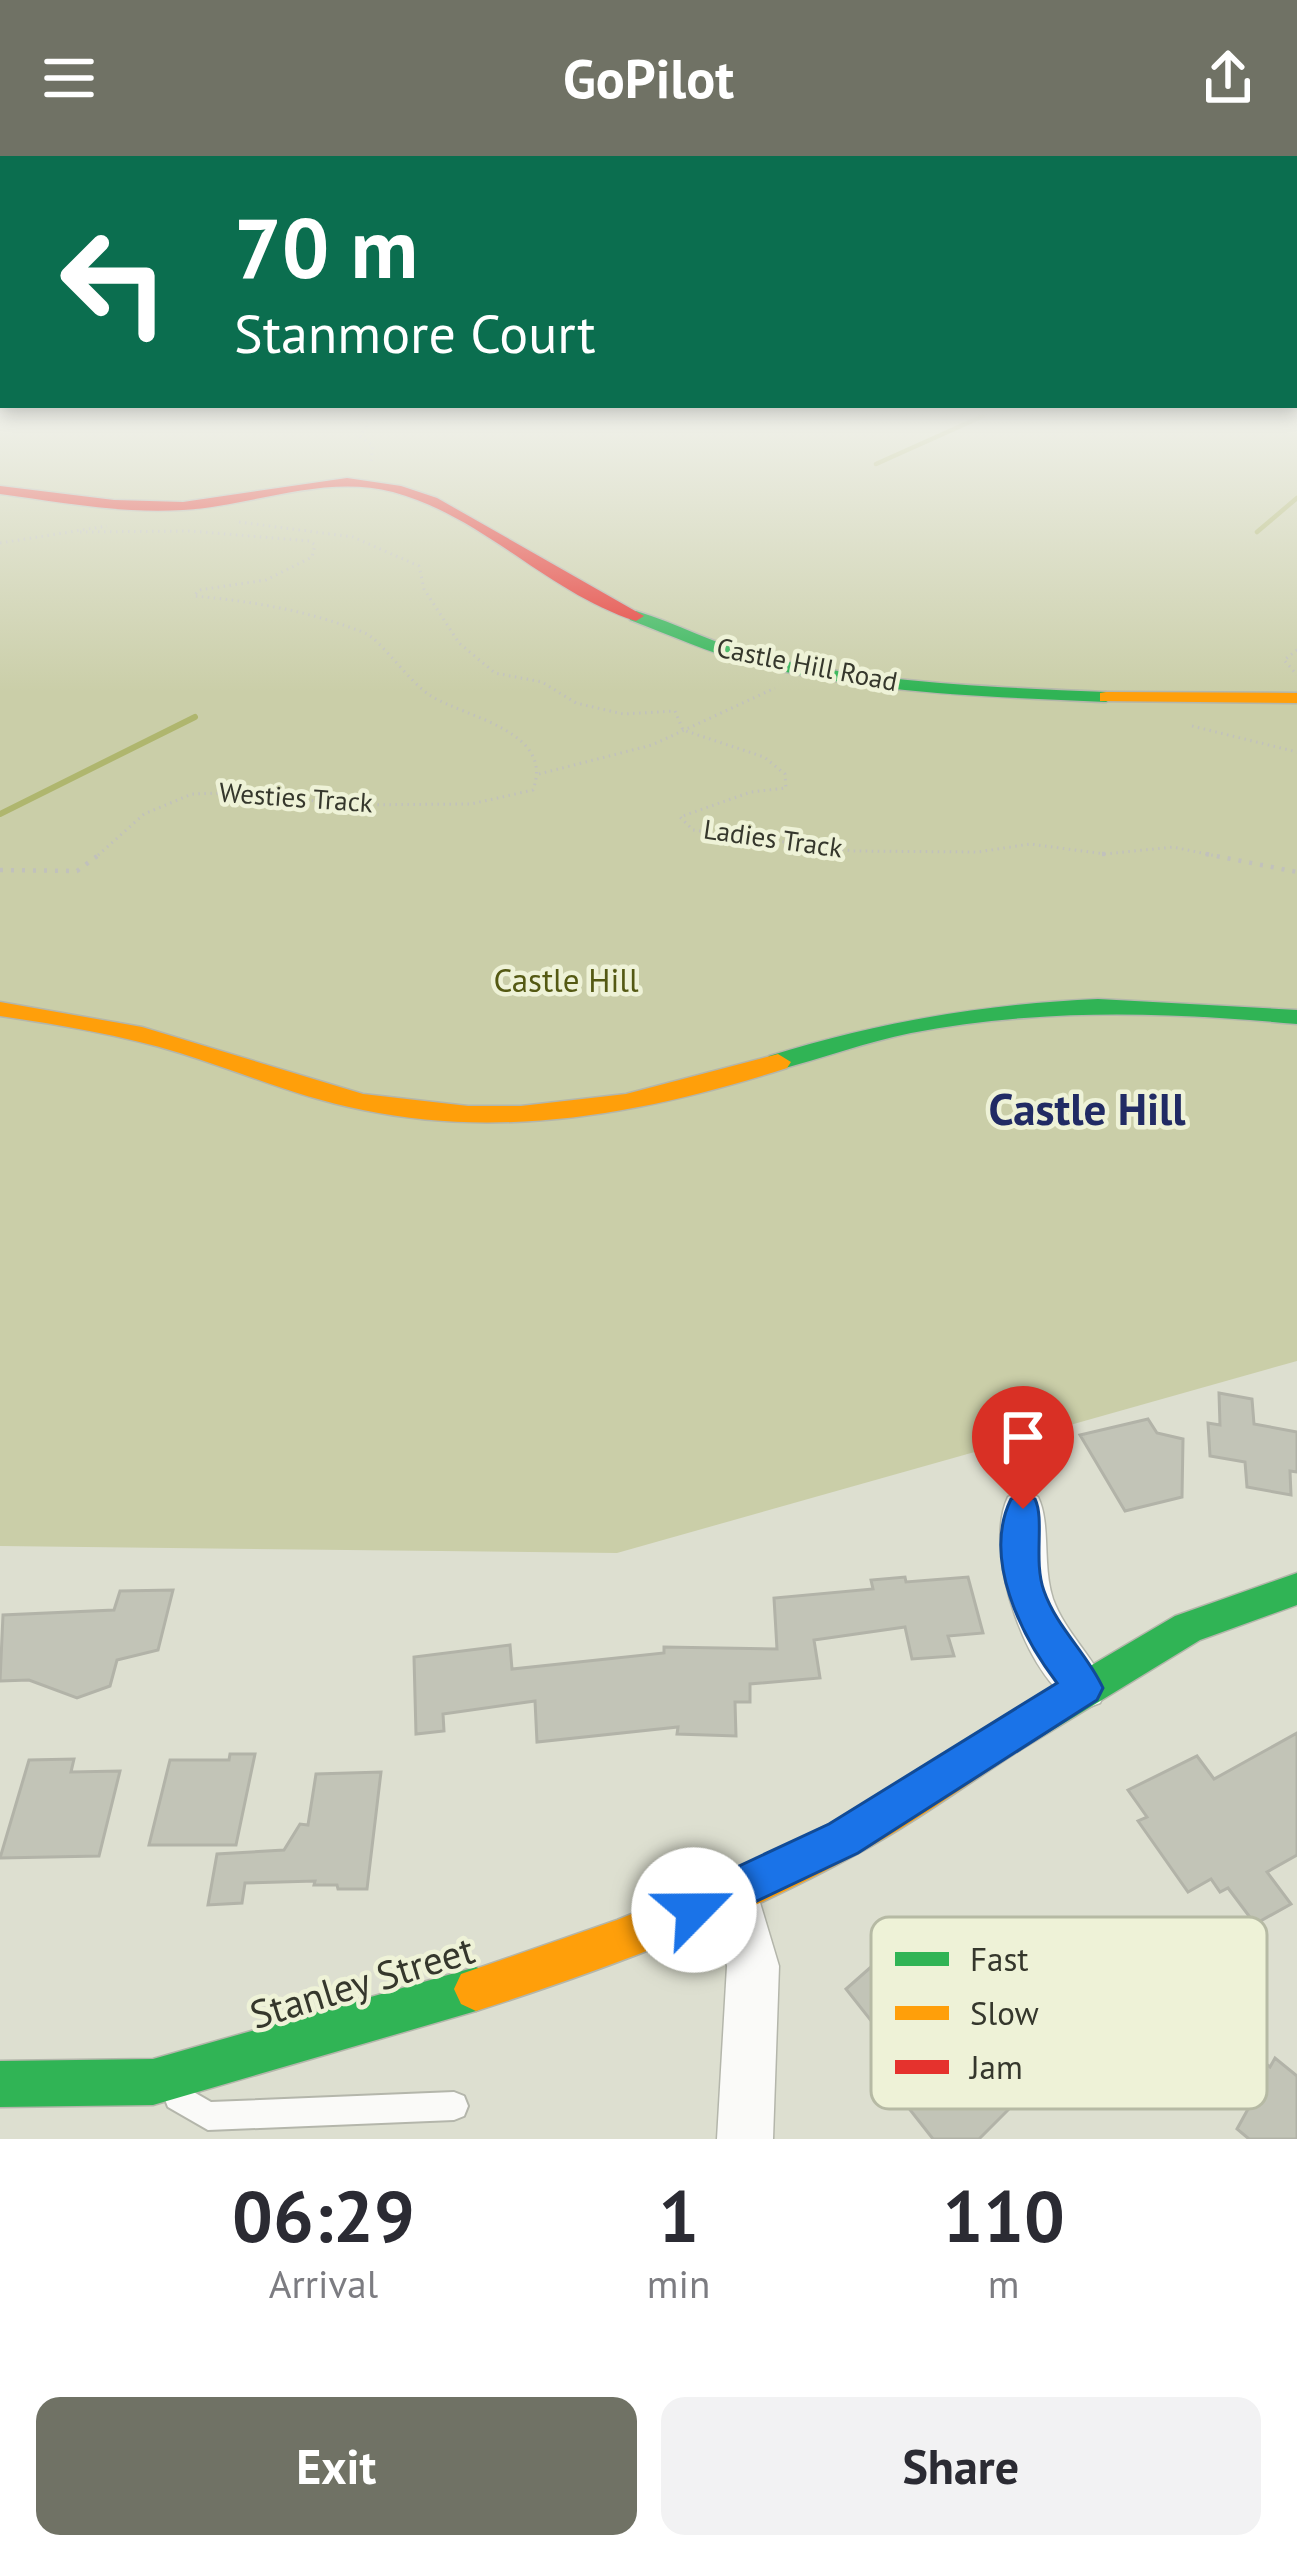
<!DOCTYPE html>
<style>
body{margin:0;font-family:"PT Sans",sans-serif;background:#f2f2f3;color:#2b2b33;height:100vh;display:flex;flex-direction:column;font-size:45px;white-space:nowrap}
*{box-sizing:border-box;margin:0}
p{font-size:39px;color:#7c7c81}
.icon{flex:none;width:66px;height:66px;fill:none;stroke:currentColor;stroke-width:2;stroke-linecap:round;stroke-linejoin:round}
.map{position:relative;height:1983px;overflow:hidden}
.side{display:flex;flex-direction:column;background:#fff;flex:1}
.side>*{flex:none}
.guide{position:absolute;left:0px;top:0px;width:1299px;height:252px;box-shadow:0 6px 18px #0003;background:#0b6e4f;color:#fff;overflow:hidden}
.pin{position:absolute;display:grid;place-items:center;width:102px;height:102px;color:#fff;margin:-123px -51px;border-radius:50% 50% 50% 0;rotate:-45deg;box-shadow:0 0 12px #0007}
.pin .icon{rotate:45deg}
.me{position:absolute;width:132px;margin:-66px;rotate:67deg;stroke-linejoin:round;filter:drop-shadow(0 0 9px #0008)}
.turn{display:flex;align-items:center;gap:42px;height:252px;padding:0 36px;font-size:54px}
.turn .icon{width:156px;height:156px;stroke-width:2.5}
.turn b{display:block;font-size:84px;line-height:102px}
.eta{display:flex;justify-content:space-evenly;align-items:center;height:204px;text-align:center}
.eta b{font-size:72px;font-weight:700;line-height:84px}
.primary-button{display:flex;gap:24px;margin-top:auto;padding:24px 36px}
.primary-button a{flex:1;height:138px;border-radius:24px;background:#707265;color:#fff;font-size:48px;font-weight:700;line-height:138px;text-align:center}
.primary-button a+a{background:#f2f2f3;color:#2b2b33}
header{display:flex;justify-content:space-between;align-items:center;height:156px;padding:0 36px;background:#707265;color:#fff;font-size:54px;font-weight:700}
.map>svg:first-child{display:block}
.green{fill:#cacea8}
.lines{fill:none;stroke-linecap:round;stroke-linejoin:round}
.stream-far1{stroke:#afb66e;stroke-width:4.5}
.stream{stroke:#afb66e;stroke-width:6}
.building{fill:#c2c4b7;stroke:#b2b3a8;stroke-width:3}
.lane-casing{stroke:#b4b6ab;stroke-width:4}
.street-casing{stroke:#b4b6ab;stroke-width:3}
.fast-casing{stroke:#b4b6ab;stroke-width:3}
.slow-casing{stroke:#b4b6ab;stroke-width:3}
.jam-casing{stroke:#b4b6ab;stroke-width:3}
.path-far1{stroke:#c1c1bc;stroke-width:3;stroke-dasharray:1.5 4.5;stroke-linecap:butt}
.path{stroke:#c1c1bc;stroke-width:4.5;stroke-dasharray:3 8;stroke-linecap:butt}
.lane{fill:#fafaf8;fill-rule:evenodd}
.street{fill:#fafaf8;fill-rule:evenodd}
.fast{fill:#30b455;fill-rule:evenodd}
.slow{fill:#ff9f0a;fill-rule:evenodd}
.jam{fill:#e5322d;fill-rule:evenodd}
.route{fill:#1a73e8;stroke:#114b97;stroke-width:3}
.labels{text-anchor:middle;stroke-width:9;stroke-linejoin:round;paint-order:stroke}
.far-street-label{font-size:27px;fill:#35372c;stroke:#eef2d7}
.park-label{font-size:33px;fill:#545913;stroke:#eef2d7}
.near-street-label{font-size:39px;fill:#35372c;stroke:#eef2d7}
.district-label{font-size:45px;font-weight:bold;fill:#212b64;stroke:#eef2d7}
.key{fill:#eef2d7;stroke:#b6baa4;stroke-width:3}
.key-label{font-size:33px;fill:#35372c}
</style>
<header><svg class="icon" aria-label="menu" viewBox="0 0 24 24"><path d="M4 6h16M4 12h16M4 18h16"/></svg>GoPilot<svg class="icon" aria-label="share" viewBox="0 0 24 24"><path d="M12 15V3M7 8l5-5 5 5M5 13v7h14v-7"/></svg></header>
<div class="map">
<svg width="1297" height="1983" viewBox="0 0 1297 1983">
<rect width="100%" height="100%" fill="#dddfd0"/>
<path class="green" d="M0,260H1297V1205L617,1397L0,1390Z"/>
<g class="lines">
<path class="stream-far1" d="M876,308L983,260
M1257,376L1297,342"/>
<path class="stream" d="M0,658L195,561"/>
</g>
<path class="building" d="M1219,1237L1252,1243L1254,1268L1297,1276V1316L1290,1315L1291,1339L1247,1331L1245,1306L1210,1300L1208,1267L1220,1269Z
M1148,1263L1157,1277L1183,1283L1182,1341L1125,1355L1080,1279Z
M905,1421L906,1426L968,1421L983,1477L948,1480L954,1500L912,1503L905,1471L814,1484L820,1522L750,1528V1546H735L736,1580L677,1578L678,1571L537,1586L535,1545L443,1558L444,1575L416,1578L414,1501L510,1489L512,1513L664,1497V1491L777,1493L774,1442L873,1433L871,1424Z
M173,1434L158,1494L117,1504L110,1530L77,1542L29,1524L0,1525L3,1459L114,1454L120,1435Z
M1297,1577V1699L1267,1716L1291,1748L1255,1768L1228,1732L1220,1736L1211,1723L1188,1736L1138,1665L1147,1661L1128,1634L1197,1600L1214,1623Z
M230,1598H255L236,1689H149L170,1604H229Z
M74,1603L71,1616L120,1615L99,1700L0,1702L29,1604Z
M381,1616L367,1733H338L337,1729H314L315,1725L245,1727L242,1747L208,1749L217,1698L284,1694L300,1668L308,1669L316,1618Z
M905,1781L969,1858L949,1876L1011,1951L979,1983H933L885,1922L903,1905L846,1833Z
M1250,1896L1270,1911L1275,1902L1297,1920V1983H1249L1237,1973L1258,1935L1237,1919Z"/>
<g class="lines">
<defs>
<path id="lane" d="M178,1927L211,1946L454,1936L464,1940L468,1950L464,1960L454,1964L208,1974L168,1951L164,1941L168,1931Z"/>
<path id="street" d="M1023,1335L1038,1341C1051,1367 1042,1410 1053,1443C1065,1476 1093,1500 1107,1532L1100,1547L1084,1553C1027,1531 982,1395 1008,1341Z
M734,1713L752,1720L779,1810L773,1983H717L727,1810L709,1738L716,1720Z"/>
<path id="fast" d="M636,455C677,467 715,489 758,499C871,527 990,531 1106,536L1115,541L1106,546C987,541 866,537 751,508C709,497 670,479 630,464L628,460Z
M1098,843L1297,854V868C1167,856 1040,852 911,877C866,886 823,902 778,914L765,906L769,900C878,866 984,848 1098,843Z
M1297,1417V1449L1200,1484L1020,1594L1006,1599L992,1594L987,1581L992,1568L1175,1460Z
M476,1811L491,1818L498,1833L491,1848L476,1855L153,1949L0,1951V1905L153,1903Z"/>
<path id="slow" d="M1106,536L1297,537V547L1100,545V537Z
M0,846L142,871L363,938L468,950H521L626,938L778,898L791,906L787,912C649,956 507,984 363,954C300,942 241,916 180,897C121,879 61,869 0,860Z
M1006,1563L1020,1568L1025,1581L1020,1594C966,1629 914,1667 857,1698C737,1764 607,1813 476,1855L461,1848L454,1833L461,1818L617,1764L739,1714L849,1658Z"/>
<path id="jam" d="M347,322L401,330L437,342L644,460L636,465C548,437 483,360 393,336C323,318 253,350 183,354C122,358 60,346 0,338V330L114,344L183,346Z"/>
</defs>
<use href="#lane" class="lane-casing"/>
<use href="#street" class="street-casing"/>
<use href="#fast" class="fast-casing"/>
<use href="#slow" class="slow-casing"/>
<use href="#jam" class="jam-casing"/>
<path class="path-far1" d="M371,305L373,290L360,280L374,260
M239,366L353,381L419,410L424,433L459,487L495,517L542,526L576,547L623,558L675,555L683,574L764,601L785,618L786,632L751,636L680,661L693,674L853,695L978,696L1030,688L1105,698L1173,691L1221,701
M80,376L190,375L310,385L315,389L312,401L266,424L199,434L194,440C252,445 310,455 365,477C381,484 410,527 431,540C467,562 555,575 533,634L471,648L343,649L253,636L192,638L144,658L96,701
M0,387L107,370
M1297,494L1284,504L1297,519
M1192,570L1297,596
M539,618L652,589L775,532"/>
<path class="path" d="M1102,698H1109
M1206,698L1297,716
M0,714L77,715L100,698"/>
<use href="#lane" class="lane"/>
<use href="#street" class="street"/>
<use href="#fast" class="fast"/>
<use href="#slow" class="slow"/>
<use href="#jam" class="jam"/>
</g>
<linearGradient id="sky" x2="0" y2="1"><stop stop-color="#91b5b7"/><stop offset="0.48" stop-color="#f0f1ea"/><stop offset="1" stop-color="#f0f1ea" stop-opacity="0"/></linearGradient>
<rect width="1297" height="537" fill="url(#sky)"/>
<path class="route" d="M1023,1339L1035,1343C1045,1364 1033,1405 1044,1435C1057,1472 1087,1497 1103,1532L1097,1544L858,1697L694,1775L679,1769L673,1754L679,1738L829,1668L1057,1527C1021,1480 982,1402 1011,1343Z"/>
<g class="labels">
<g class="far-street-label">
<text transform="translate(807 509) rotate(11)" y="9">Castle Hill Road</text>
<text transform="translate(296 642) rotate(4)" y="9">Westies Track</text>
<text transform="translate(773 683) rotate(8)" y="9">Ladies Track</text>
</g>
<g class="park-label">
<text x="566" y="836">Castle Hill</text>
</g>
<g class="near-street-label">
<text transform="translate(362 1826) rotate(-17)" y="14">Stanley Street</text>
</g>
<g class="district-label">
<text x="1087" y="969">Castle Hill</text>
</g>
</g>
<rect x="871" y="1761" width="396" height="192" rx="18" class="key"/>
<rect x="895" y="1796" width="54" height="14" fill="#30b455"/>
<rect x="895" y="1850" width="54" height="14" fill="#ff9f0a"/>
<rect x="895" y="1904" width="54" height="14" fill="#e5322d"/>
<g class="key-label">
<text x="970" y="1815">Fast</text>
<text x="970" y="1869">Slow</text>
<text x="970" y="1923">Jam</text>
</g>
</svg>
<div class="pin" style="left:1023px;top:1353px;background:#d93025"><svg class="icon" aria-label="arrive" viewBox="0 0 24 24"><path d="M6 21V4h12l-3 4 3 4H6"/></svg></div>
<svg class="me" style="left:694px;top:1754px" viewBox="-20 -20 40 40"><circle r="19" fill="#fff"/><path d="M0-13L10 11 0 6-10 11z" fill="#1a73e8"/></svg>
<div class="guide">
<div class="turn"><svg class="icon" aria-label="left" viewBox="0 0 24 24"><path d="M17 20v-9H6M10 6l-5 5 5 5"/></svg><div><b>70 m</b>Stanmore Court</div></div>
</div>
</div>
<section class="side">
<div class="eta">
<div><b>06:29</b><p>Arrival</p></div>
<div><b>1</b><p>min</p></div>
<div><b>110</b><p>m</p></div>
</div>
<div class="primary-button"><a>Exit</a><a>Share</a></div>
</section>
